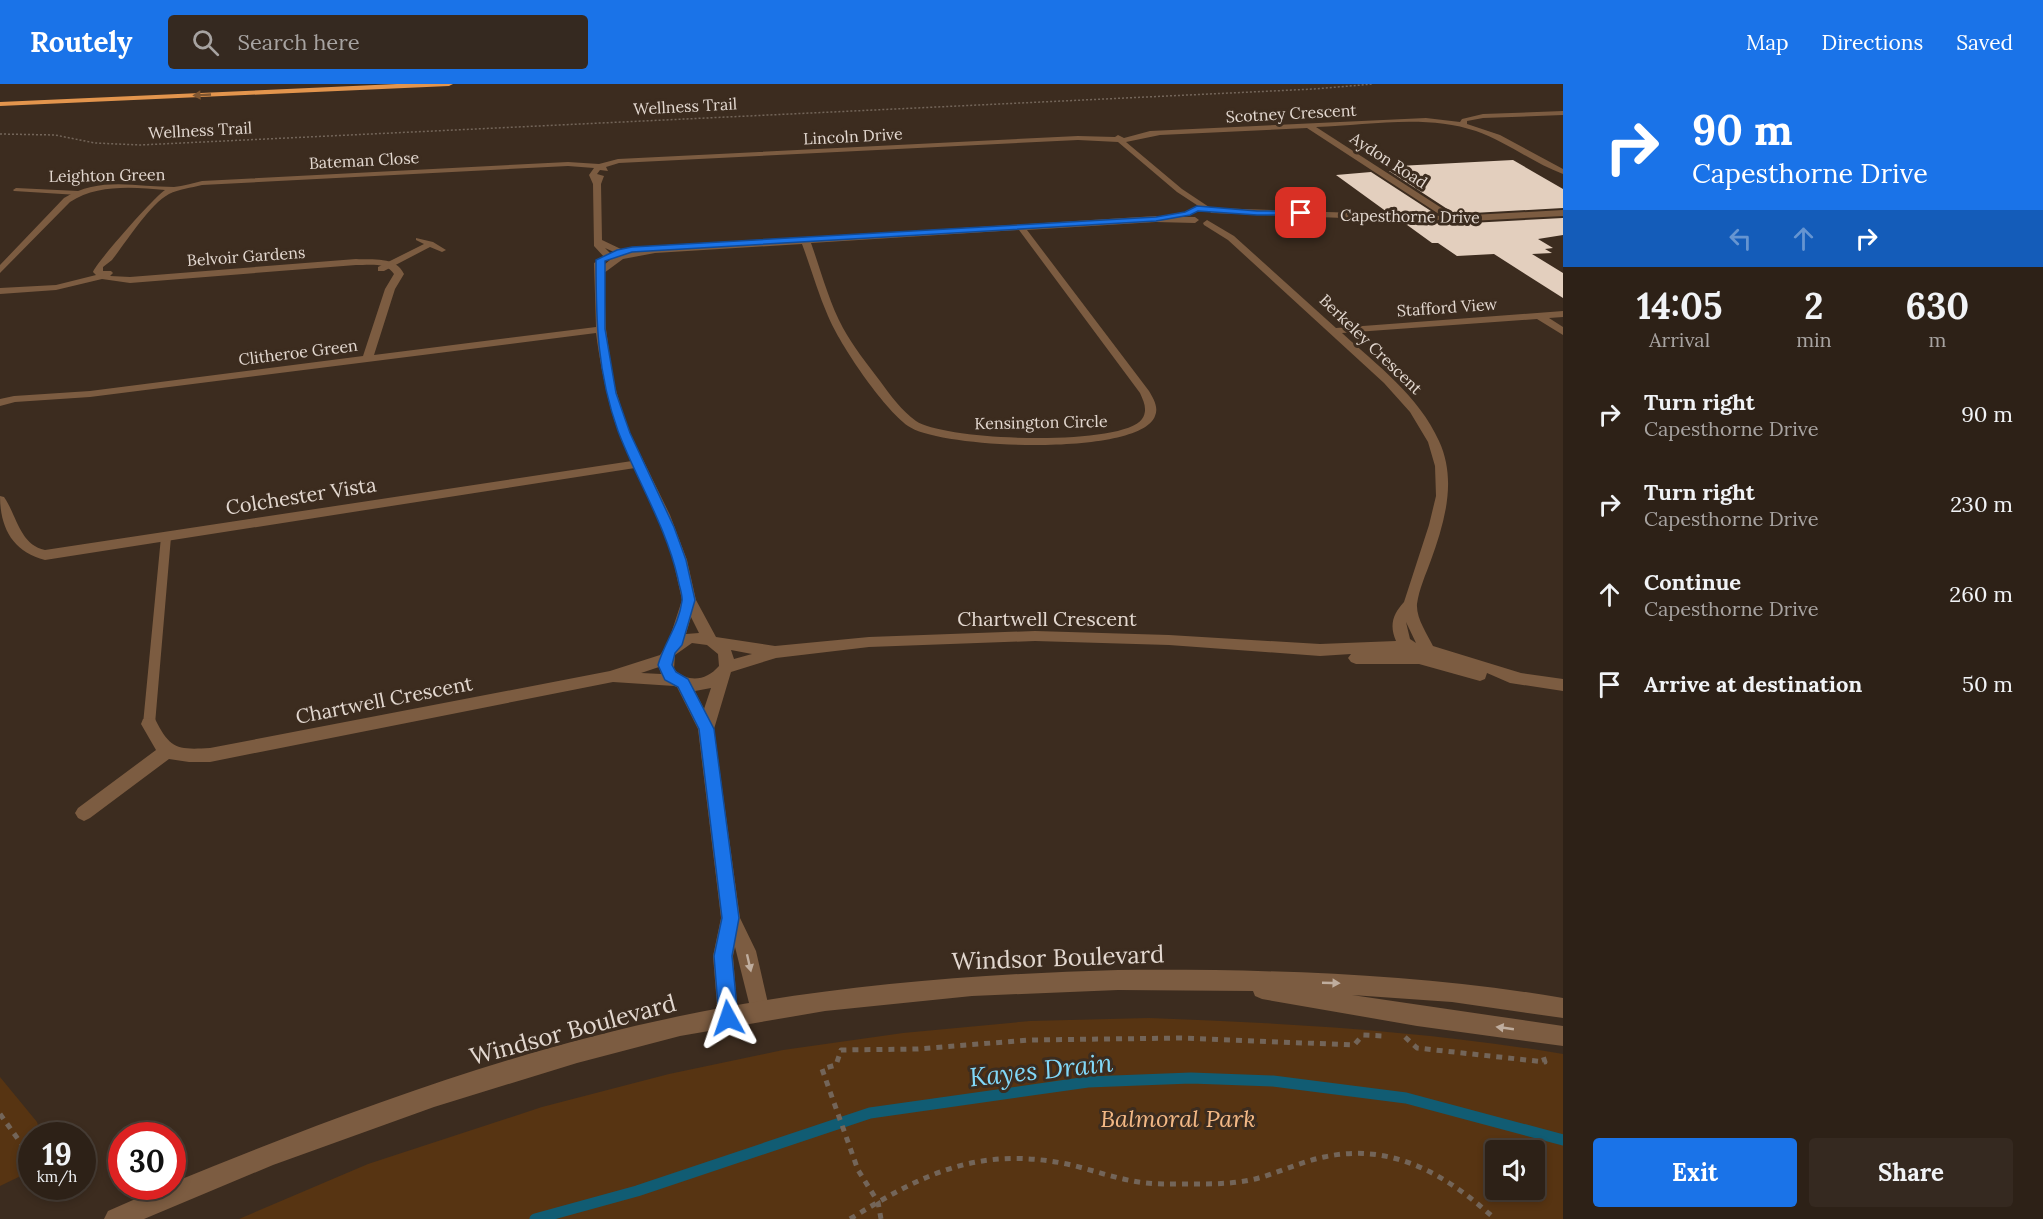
<!DOCTYPE html>
<style>
body{margin:0;font-family:Lora,serif;background:#352920;color:#f1f3f6;height:100vh;display:flex;flex-direction:column;font-size:22px;white-space:nowrap}
*{box-sizing:border-box;margin:0}
p{font-size:20px;color:#a7a3a1}
.icon{flex:none;width:33px;height:33px;fill:none;stroke:currentColor;stroke-width:2;stroke-linecap:round;stroke-linejoin:round}
.map{position:relative;flex:1;overflow:hidden}
.details{display:flex;flex-direction:column;background:#2d2117;width:480px}
.details>*{flex:none}
.hud{background:#1a73e8;color:#fff;overflow:hidden}
.tools{position:absolute;left:1485px;top:1056px;display:grid;gap:12px}
.tools a{display:grid;place-items:center;width:60px;height:60px;border-radius:6px;background:#2d2117;box-shadow:0 3px 9px #0003,0 0 0 2px #483e36;font-size:30px}
.speed{position:absolute;left:18px;top:1038px;display:flex;gap:12px;font-size:30px;font-weight:700;text-align:center}
.speed>*{display:grid;place-content:center;width:78px;height:78px;border-radius:50%;background:#2d2117;box-shadow:0 3px 9px #0003,0 0 0 2px #483e36;line-height:1}
.speed small{font-size:15px;font-weight:400}
.speed .limit{border:9px solid #d22;background:#fff;color:#111}
.pin{position:absolute;display:grid;place-items:center;width:51px;height:51px;color:#fff;margin:-26px;border-radius:12px;box-shadow:0 3px 9px #0006}
.me{position:absolute;width:66px;margin:-33px;rotate:355deg;stroke-linejoin:round;filter:drop-shadow(0 0 4px #0008)}
.turn{display:flex;align-items:center;gap:21px;height:126px;padding:0 30px;font-size:27px}
.turn .icon{width:78px;height:78px;stroke-width:2.5}
.turn b{display:block;font-size:42px;line-height:51px}
.lanes{display:flex;align-items:center;height:57px;padding:0 30px;background:#0003;justify-content:center;gap:30px;direction:ltr}
.lanes .off{opacity:.35}
.eta{display:flex;justify-content:space-evenly;align-items:center;height:102px;text-align:center}
.eta b{font-size:36px;font-weight:800;line-height:42px}
.button{display:flex;gap:12px;margin-top:auto;padding:12px 30px}
.button a{flex:1;height:69px;border-radius:6px;background:#1a73e8;color:#fff;font-size:24px;font-weight:800;line-height:69px;text-align:center}
.button a+a{background:#352920;color:#f1f3f6}
ul{padding:0;list-style:none}
li{display:flex;align-items:center;gap:18px;height:90px;padding:0 30px}
li div{flex:1}
li b{display:block;font-size:22px}
li em{font-style:normal}
header{display:flex;align-items:center;gap:36px;box-sizing:border-box;height:84px;padding:0 30px;background:#1a73e8;color:#fff}
header strong{font-size:28px}
nav{display:flex;gap:33px;margin-inline-start:auto;font-size:21px}
.search{width:420px;height:54px;background:#352920;display:flex;align-items:center;gap:15px;box-sizing:border-box;padding:0 21px;border-radius:6px;color:#a7a3a1;font-size:22px}
main{display:flex;flex:1;min-height:0}
.map>svg:first-child{display:block}
.green{fill:#573412;fill-rule:evenodd}
.lines{fill:none;stroke-linecap:round;stroke-linejoin:round}
.stream{stroke:#115c73;stroke-width:11}
.building{fill:#e3cfbe}
.path-far1{stroke:#736559;stroke-width:1.5;stroke-dasharray:2 2;stroke-linecap:butt}
.path{stroke:#736559;stroke-width:5;stroke-dasharray:6 6;stroke-linecap:butt}
.service{fill:#7c5c41;fill-rule:evenodd}
.minor{fill:#7c5c41;fill-rule:evenodd}
.tertiary{fill:#7c5c41;fill-rule:evenodd}
.motorway{fill:#e3954d;fill-rule:evenodd}
.oneway{fill:#7f5631}
.oneway2{fill:#bfad9e}
.route{fill:#1a73e8;stroke:#114b97;stroke-width:1.5}
.labels{text-anchor:middle;stroke-width:6;stroke-linejoin:round;paint-order:stroke}
.far-street-label{font-size:16px;fill:#e3d8d0;stroke:#3c2c1f}
.street-label{font-size:20px;fill:#e3d8d0;stroke:#3c2c1f}
.near-street-label{font-size:24px;fill:#e3d8d0;stroke:#3c2c1f}
.near-park-label{font-size:24px;font-style:italic;fill:#f3b885;stroke:#3c2c1f}
.near-water-label{font-size:26px;font-style:italic;fill:#81d8f9;stroke:#3c2c1f}
</style>
<header>
<strong>Routely</strong>
<div class="search"><svg class="icon" aria-label="search" viewBox="0 0 24 24"><circle cx="10" cy="10" r="6"/><path d="M15 15l6 6"/></svg>Search here</div>
<nav><a>Map</a><a>Directions</a><a>Saved</a></nav>
</header>
<main>
<div class="map">
<svg width="1563" height="1135" viewBox="0 0 1563 1135">
<rect width="100%" height="100%" fill="#3c2c1f"/>
<path class="green" d="M1149,934C1288,939 1426,947 1563,970V1135H239L368,1080L542,1023L669,990L783,966L903,949L1030,937ZM1496,1066H1534V1106H1496Z
M0,993L37,1038L41,1051L32,1052L31,1087L0,1102Z"/>
<g class="lines">
<path class="stream" d="M535,1135L637,1107L870,1029L1088,998L1191,994L1273,997L1406,1014L1563,1056"/>
</g>
<path class="building" d="M1513,76L1563,105V124L1455,130L1389,87L1402,86L1398,82Z
M1371,88L1434,129L1387,128L1336,91Z
M1563,134V151L1538,155L1553,164L1545,165L1552,169L1532,170L1563,189V214L1494,170L1457,172L1438,159H1432L1403,138L1452,140Z"/>
<g class="lines">
<path class="path-far1" d="M0,50L55,51L95,59L140,61L1314,5L1373,0"/>
<path class="path" d="M1405,953L1417,964L1545,978L1543,972
M0,1030L23,1062L32,1098
M850,1135C923,1090 978,1062 1067,1080C1089,1085 1111,1093 1133,1097C1152,1101 1172,1100 1192,1100C1213,1100 1234,1100 1255,1095C1278,1089 1300,1078 1324,1073C1392,1058 1447,1091 1495,1135
M881,1135L878,1118L858,1086L822,985L836,981L841,966L917,965L1029,956L1182,954L1354,961L1363,951L1383,952"/>
<path class="service" d="M16,104L78,107L81,109L78,111L14,107L13,106Z
M416,154L433,158L446,166L442,168L430,163L384,187H378V183L424,160L416,156Z
M166,450L171,453L155,640L154,644L149,645L144,644L143,640L161,453Z"/>
<path class="minor" d="M1563,27V31L1483,34L1467,37V40L1500,51L1563,85V90C1533,79 1507,58 1476,47C1426,30 1368,41 1316,43L1454,132L1563,126V132L1452,138L1211,129L1210,127L1214,124L1442,132L1307,44L1160,51L1126,58L1182,105L1209,123L1210,125L1206,127L1177,108L1118,58L1078,56L619,79L606,83L608,87L600,86L597,90L604,92L601,100L602,156L623,166L624,169L655,163L1156,132L1195,133L1199,136L1195,139L1156,138L1027,146L1149,307C1153,314 1159,323 1155,332C1140,373 940,365 908,342C883,324 840,261 828,232C818,209 811,184 802,160L655,169L623,175L604,189L606,245L613,296L621,323L630,349L670,431L687,476L696,516L716,553L775,562L869,553L1035,547L1169,551L1320,560L1396,557C1389,541 1393,530 1404,518L1429,441L1436,412L1435,382L1428,358L1410,328L1384,299L1228,156L1204,141L1203,139L1207,136L1234,152L1336,244L1563,227V233L1549,234L1563,243V251L1537,235L1342,249C1377,281 1419,312 1439,357C1457,396 1445,437 1431,476C1426,490 1419,505 1417,520C1416,534 1427,550 1433,562L1521,589L1563,595V607L1510,599L1487,589L1485,595L1480,597L1419,580H1356L1351,578L1348,574L1351,570L1320,572L1169,561L1035,557L869,563L776,574L731,588L714,645L740,834L756,867L770,928L767,935L760,938L753,935L735,863L733,872L738,934L735,941L728,944L721,941L718,934L713,872L721,834L698,645L677,603L674,602L613,598L210,678H189L169,675L90,734L84,737L78,734L75,729L78,724L156,666L141,640L143,635L149,634L155,635C170,665 177,666 210,664L610,587L660,571L668,559L682,516L673,476L658,431L635,384L45,476C13,468 0,444 0,412L4,413C17,432 20,461 45,466L632,377C612,335 602,295 596,249L90,313L15,318L0,322V315L14,312L90,307L363,272L385,205L394,190C387,178 369,181 356,181L130,199L102,195L56,206L0,210V204L56,201L96,191L93,188C95,180 155,112 165,106C134,103 97,100 70,118L0,189V181L64,114C100,92 136,103 174,103C183,102 193,99 202,97L568,78L599,80L618,75L1078,52L1115,53L1118,51L1124,54L1150,47L1426,34L1460,38L1462,35L1483,30ZM568,82L594,84L589,91L593,100L594,162L605,174L611,175L604,181L599,176L594,179L596,243L374,271L395,205L404,190C396,172 372,176 356,175L130,193L110,192L113,189L111,187H103V183L112,176C127,157 149,121 169,110C179,105 191,104 202,101ZM1019,146L1140,309C1144,318 1148,326 1142,335C1122,363 945,357 916,337C902,327 890,311 880,297C867,280 853,262 843,244C829,218 821,187 811,159ZM605,164L616,169V170H611ZM691,533L699,549L686,550ZM1406,538L1416,559L1410,555ZM692,559L707,561L718,570L719,582C706,597 688,599 674,585L675,571ZM731,566L752,570L734,575ZM659,583L661,590L641,589ZM711,604L704,625L695,607Z"/>
<path class="tertiary" d="M1118,886C1267,885 1416,889 1563,914V934L1452,918L1352,911L1563,942V962L1417,942L1262,915L1255,912L1253,907L1118,906L972,912L825,927L680,952L577,979L434,1023L273,1081L144,1135H104L108,1127L165,1102H172V1099C336,1032 506,968 680,932C824,902 971,890 1118,886Z"/>
<path class="motorway" d="M397,0H453L449,2L0,22V18Z"/>
</g>
<defs><path id="oneway-solid" d="M-6-.8H1V-3.2L6.5 0L1 3.2V.8H-6Z" transform="scale(1.5)"/></defs>
<use class="oneway" href="#oneway-solid" transform="translate(202 11) rotate(177)"/>
<g class="oneway2">
<use href="#oneway-solid" transform="translate(749 879) rotate(77)"/>
<use href="#oneway-solid" transform="translate(1331 899) rotate(2)"/>
<use href="#oneway-solid" transform="translate(1505 944) rotate(-172)"/>
</g>
<path class="route" d="M1197,122L1257,127H1301L1305,129L1301,131H1257L1198,127L1190,131L1156,137L632,168L605,177V245L616,309L630,349L674,443L686,476L695,516L682,561L675,569L672,581L676,588L688,595L714,645L739,834L732,872L738,934L735,940L728,943L722,940L719,934L714,872L722,834L699,645L678,603L665,596L658,581C664,559 679,541 682,517C683,511 679,502 678,495C666,442 637,397 618,347C597,288 596,237 596,176L617,166L632,163L1156,133L1185,128Z"/>
<g class="labels">
<g class="far-street-label">
<text transform="translate(685 22) rotate(-3)" y="6">Wellness Trail</text>
<text transform="translate(1291 29) rotate(-3)" y="6">Scotney Crescent</text>
<text transform="translate(200 46) rotate(-3)" y="6">Wellness Trail</text>
<text transform="translate(853 52) rotate(-3)" y="6">Lincoln Drive</text>
<text transform="translate(364 76) rotate(-3)" y="6">Bateman Close</text>
<text transform="translate(1389 76) rotate(33)" y="6">Aydon Road</text>
<text transform="translate(107 91) rotate(-1)" y="6">Leighton Green</text>
<text transform="translate(1410 132) rotate(1)" y="6">Capesthorne Drive</text>
<text transform="translate(246 172) rotate(-4)" y="6">Belvoir Gardens</text>
<text transform="translate(1447 223) rotate(-4)" y="6">Stafford View</text>
<text transform="translate(1371 260) rotate(44)" y="6">Berkeley Crescent</text>
<text transform="translate(298 268) rotate(-7)" y="6">Clitheroe Green</text>
<text transform="translate(1041 338) rotate(-1)" y="6">Kensington Circle</text>
</g>
<g class="street-label">
<text transform="translate(301 412) rotate(-9)" y="7">Colchester Vista</text>
<text x="1047" y="542">Chartwell Crescent</text>
<text transform="translate(384 616) rotate(-11)" y="7">Chartwell Crescent</text>
</g>
<g class="near-street-label">
<text transform="translate(1058 874) rotate(-2)" y="8">Windsor Boulevard</text>
<text transform="translate(573 946) rotate(-15)" y="8">Windsor Boulevard</text>
</g>
<g class="near-park-label">
<text x="1178" y="1043">Balmoral Park</text>
</g>
<g class="near-water-label">
<text transform="translate(1041 986) rotate(-6)" y="9">Kayes Drain</text>
</g>
</g>
</svg>
<div class="tools">
<a><svg class="icon" aria-label="sound" viewBox="0 0 24 24"><path d="M4 9h4l5-4v14l-5-4H4zM17 9q2 3 0 6"/></svg></a>
</div>
<div class="speed"><div>19<small>km/h</small></div><div class="limit">30</div></div>
<div class="pin" style="left:1301px;top:129px;background:#d93025"><svg class="icon" aria-label="arrive" viewBox="0 0 24 24"><path d="M6 21V4h12l-3 4 3 4H6"/></svg></div>
<svg class="me" style="left:728px;top:934px" viewBox="-20 -20 40 40"><path d="M0-17L14 15 0 8-14 15z" fill="#1a73e8" stroke="#fff" stroke-width="4"/></svg>
</div>
<section class="details">
<div class="hud">
<div class="turn"><svg class="icon" aria-label="right" viewBox="0 0 24 24"><path d="M7 20v-9h11M14 6l5 5-5 5"/></svg><div><b>90 m</b>Capesthorne Drive</div></div>
<div class="lanes"><svg class="icon off" aria-label="left" viewBox="0 0 24 24"><path d="M17 20v-9H6M10 6l-5 5 5 5"/></svg><svg class="icon off" aria-label="ahead" viewBox="0 0 24 24"><path d="M12 20V5M6 11l6-6 6 6"/></svg><svg class="icon" aria-label="right" viewBox="0 0 24 24"><path d="M7 20v-9h11M14 6l5 5-5 5"/></svg></div>
</div>
<div class="eta">
<div><b>14:05</b><p>Arrival</p></div>
<div><b>2</b><p>min</p></div>
<div><b>630</b><p>m</p></div>
</div>
<ul>
<li><svg class="icon" aria-label="right" viewBox="0 0 24 24"><path d="M7 20v-9h11M14 6l5 5-5 5"/></svg><div><b>Turn right</b><p>Capesthorne Drive</p></div><em>90 m</em></li>
<li><svg class="icon" aria-label="right" viewBox="0 0 24 24"><path d="M7 20v-9h11M14 6l5 5-5 5"/></svg><div><b>Turn right</b><p>Capesthorne Drive</p></div><em>230 m</em></li>
<li><svg class="icon" aria-label="ahead" viewBox="0 0 24 24"><path d="M12 20V5M6 11l6-6 6 6"/></svg><div><b>Continue</b><p>Capesthorne Drive</p></div><em>260 m</em></li>
<li><svg class="icon" aria-label="arrive" viewBox="0 0 24 24"><path d="M6 21V4h12l-3 4 3 4H6"/></svg><div><b>Arrive at destination</b></div><em>50 m</em></li>
</ul>
<div class="button"><a>Exit</a><a>Share</a></div>
</section>
</main>
